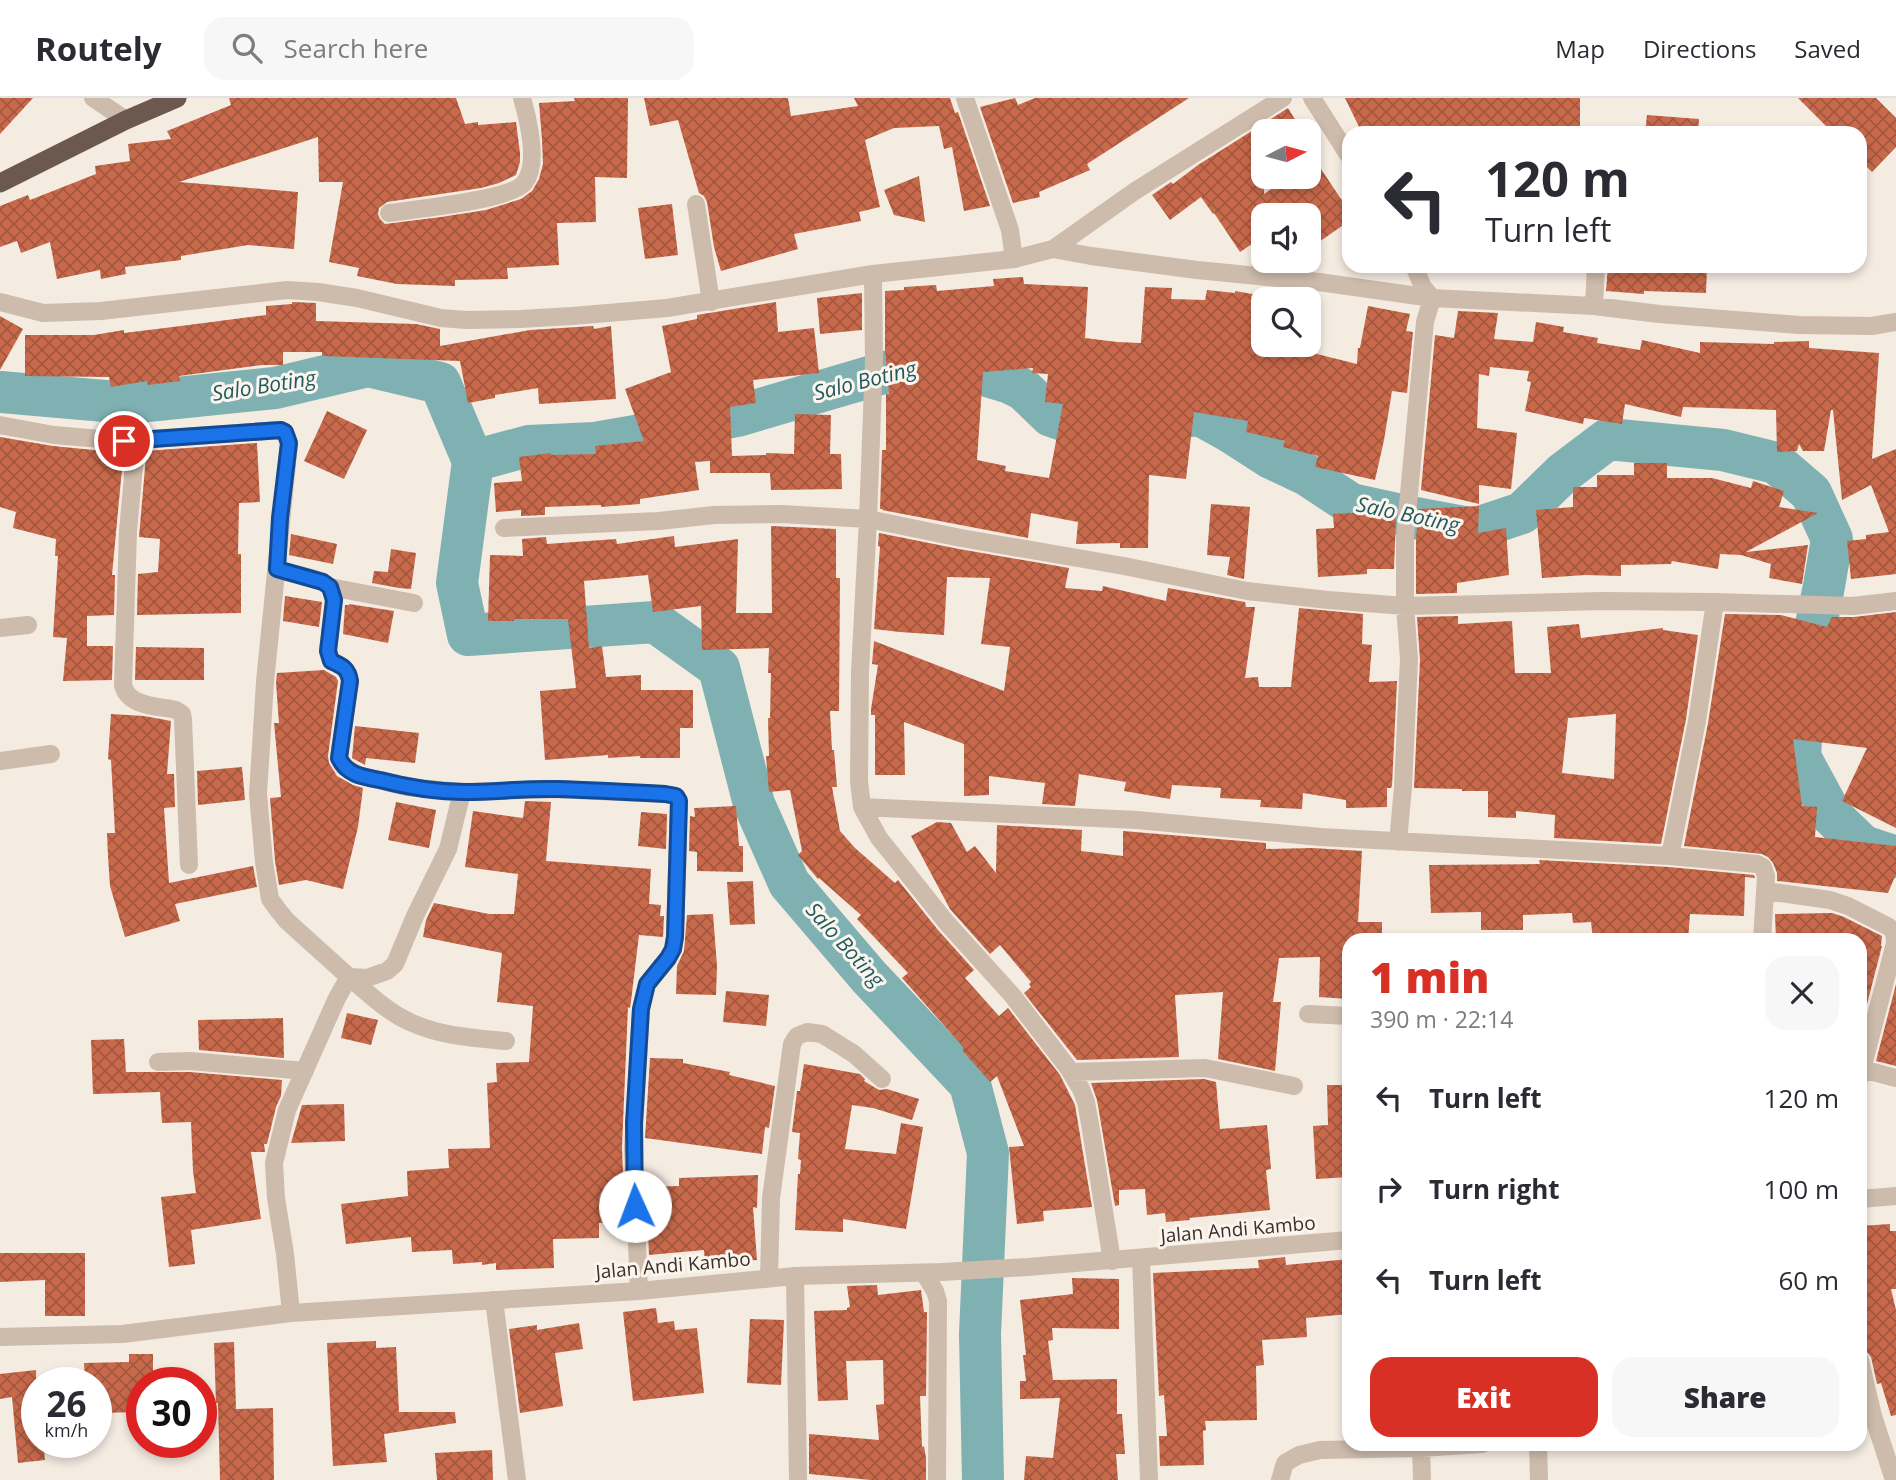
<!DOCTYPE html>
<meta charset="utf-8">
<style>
body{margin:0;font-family:"Open Sans",sans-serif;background:#f7f7f7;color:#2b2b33;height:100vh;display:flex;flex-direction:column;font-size:26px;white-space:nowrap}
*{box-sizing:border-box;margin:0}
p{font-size:23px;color:#7c7c81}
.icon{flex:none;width:38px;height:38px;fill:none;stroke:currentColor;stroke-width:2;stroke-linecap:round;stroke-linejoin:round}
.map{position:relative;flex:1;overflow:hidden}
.sheet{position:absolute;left:1342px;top:835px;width:525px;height:518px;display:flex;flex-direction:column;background:#fff;border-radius:21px;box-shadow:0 4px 10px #0003}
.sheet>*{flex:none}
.guide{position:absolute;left:1342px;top:28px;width:525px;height:147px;border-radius:21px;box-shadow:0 4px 10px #0003;background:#fff;color:#2b2b33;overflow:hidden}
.needle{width:46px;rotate:84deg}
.buttons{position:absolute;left:1251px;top:21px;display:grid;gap:14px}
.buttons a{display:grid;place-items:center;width:70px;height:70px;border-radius:14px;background:#fff;box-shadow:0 4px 10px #0003;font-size:35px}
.speed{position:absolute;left:21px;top:1269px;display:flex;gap:14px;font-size:35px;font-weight:700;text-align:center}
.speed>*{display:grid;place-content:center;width:91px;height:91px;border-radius:50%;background:#fff;box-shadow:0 4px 10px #0003;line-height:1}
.speed small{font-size:18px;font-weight:400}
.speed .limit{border:10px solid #d22;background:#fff;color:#111}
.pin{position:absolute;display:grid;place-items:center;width:60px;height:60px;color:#fff;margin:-30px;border:4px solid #fff;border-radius:50%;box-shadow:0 2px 7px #0007}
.me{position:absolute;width:77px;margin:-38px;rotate:358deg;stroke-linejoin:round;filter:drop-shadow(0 0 5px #0008)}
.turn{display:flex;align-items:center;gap:24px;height:147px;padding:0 28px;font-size:32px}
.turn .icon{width:91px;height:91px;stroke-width:2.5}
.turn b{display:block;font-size:49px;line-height:60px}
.round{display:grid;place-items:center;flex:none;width:74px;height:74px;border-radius:21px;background:#f7f7f7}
.headline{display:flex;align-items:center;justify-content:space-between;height:119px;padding:0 28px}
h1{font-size:42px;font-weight:800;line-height:52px;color:#d93025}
.cta{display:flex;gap:14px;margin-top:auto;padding:14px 28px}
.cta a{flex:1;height:80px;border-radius:21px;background:#d93025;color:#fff;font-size:28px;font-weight:800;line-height:80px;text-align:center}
.cta a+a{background:#f7f7f7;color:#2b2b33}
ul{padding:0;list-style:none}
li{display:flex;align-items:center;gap:21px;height:91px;padding:0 28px}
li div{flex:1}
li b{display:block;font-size:26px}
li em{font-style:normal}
header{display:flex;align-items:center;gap:42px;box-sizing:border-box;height:98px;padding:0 35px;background:#fff;border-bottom:2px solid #e1e1e2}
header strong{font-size:33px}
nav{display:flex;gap:38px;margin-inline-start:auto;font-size:24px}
.search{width:490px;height:63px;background:#f7f7f7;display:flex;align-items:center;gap:18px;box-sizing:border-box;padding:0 24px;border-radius:21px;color:#7c7c81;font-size:26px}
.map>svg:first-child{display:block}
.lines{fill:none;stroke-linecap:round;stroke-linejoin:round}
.river{stroke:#7fb0b2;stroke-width:42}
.building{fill:url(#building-cross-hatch);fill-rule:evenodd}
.minor{stroke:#cdbbac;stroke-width:18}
.tertiary{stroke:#cdbbac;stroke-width:18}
.trunk{stroke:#6c584f;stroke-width:19}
.route-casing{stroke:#114b97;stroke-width:18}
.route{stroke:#1a73e8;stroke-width:12}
.labels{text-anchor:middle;stroke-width:6;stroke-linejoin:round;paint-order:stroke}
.street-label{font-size:19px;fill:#3b302b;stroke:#fbf5ee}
.water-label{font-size:21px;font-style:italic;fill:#1f5a5e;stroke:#fbf5ee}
</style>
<header>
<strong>Routely</strong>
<div class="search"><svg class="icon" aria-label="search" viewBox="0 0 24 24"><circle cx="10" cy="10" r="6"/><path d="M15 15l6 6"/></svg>Search here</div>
<nav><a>Map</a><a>Directions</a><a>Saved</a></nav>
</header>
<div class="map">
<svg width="1896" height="1382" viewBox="0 0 1896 1382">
<defs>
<pattern id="building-cross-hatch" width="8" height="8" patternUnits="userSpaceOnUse" patternTransform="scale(1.75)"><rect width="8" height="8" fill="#c8694b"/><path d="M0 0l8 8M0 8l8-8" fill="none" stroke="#a4573f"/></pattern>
</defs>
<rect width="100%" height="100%" fill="#f4ebe1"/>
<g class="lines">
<path class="river" d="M0,294L128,305L275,290L368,268L440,285L473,363L457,485L468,537L655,524L719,570L754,706L789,785L870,880L970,986L988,1055L980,1236L983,1382
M473,363L529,348L595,345L658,334L737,318L890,273L944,265L1010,285L1024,292L1051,318L1083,329L1200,317L1229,333L1271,360L1307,377L1351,406L1415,420L1474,431L1522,415L1563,375L1608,341L1723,352L1776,365L1811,395L1832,441L1824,488L1804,585L1800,659L1832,718L1863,748L1896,759"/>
</g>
<path class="building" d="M0,0H33L0,36Z
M229,0H456L465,26L478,24V27L516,24L520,55V64L516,77L499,85L481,90L387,104L379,110L378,116L380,121L385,126L441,119L486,112L521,101L532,93L539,81L543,66L542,42L539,5L575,3L574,0H628L627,80L595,79L596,124L557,125L559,167L507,170L508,181L455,182V188L397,186L357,178L359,170L329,164L343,84H319L318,39L179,84L298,94L294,151L248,147L181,158V162L125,169L126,176L101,181L100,172L57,181L50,144L21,155L17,143L0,149V108L28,97L30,102L96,76L95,68L130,63L128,46L171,41L167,33L231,7Z
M644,0H788L791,18L858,8L854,0H950L955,15L958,14L990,108L964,113L952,49L944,51L939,28L894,30L865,42L880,109L859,114L861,123L794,136L798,151L721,173L714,149L707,104L704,98L699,95L678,22L650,28Z
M1015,0L1018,7L1035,0H1189L1087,66L1090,72L1039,94L1040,99L1013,105L980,9Z
M1345,0H1580V35H1362Z
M1798,0H1876L1896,20V49L1872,74L1860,62V35H1833Z
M1288,10L1302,33H1264V96L1289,79H1309V53L1349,113V123L1309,151V117H1264V138L1240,154L1214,115L1213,116L1201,99L1170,122L1152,97L1171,84L1173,86L1198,67Z
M1647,17L1699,21L1698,35H1645Z
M919,78L925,124L894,117L884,92Z
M672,106L678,157L645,161L638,110Z
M1608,168H1707L1706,195L1644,193V196L1606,193Z
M1023,179L1024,186L1088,189L1085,240L1117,244L1141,245L1145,189L1172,190L1171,201L1205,202L1207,192L1235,195V193L1264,198V247H1302L1301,252L1357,266L1358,250H1360L1368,208L1410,216L1406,233L1413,234L1407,295L1392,293L1384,342L1375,382L1315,369L1318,358L1283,349L1285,343L1246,334L1248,323L1194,314L1186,381L1149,377L1148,450H1120V445L1076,446L1078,424L1031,415L1028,440L882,412L883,411H880L882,352H886V296H889L885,252V193L904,192V189L936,187L937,193L994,188L993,181ZM1033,270L1032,275L1048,276L1045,304L1063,306L1049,380L1005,373L1006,368L977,362L983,274Z
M862,195V232L820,236L817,200Z
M292,204L316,205V223L416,226L440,231V248L530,232L593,228L594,231L611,228L616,301L539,306L538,290L495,297V300L468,305L460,263L322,258V254H283V267H262L179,278L180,283L148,287L147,283L111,289L109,279L25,278V237H94L124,232V235L173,229L266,217V208L292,206Z
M776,204L778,234L814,230L819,275L753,282L756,305L730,309L732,358L766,357V355L794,356L795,316L831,317L830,356H841L842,391L771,392L770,375H710V363L695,364L699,392L640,401V406L601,409V407L545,409V417L521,418V412L496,414L494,385L522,383L519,359L551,355V357L596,356L595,348L644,343L625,291L671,274L662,228L697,221V217Z
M1458,213L1498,215L1494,241L1533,244L1536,224L1564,229L1563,234L1598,240L1597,245L1640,252L1642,242L1700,255V244L1774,246V244L1809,243V250L1879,255L1872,361L1896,351V476L1851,481L1847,443L1866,441V437L1889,434L1871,387L1842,402L1833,312H1831L1824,353H1803L1799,346L1797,353L1777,354L1776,312L1683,309L1681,319L1625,306L1622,326L1584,320L1583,326L1525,313L1531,284L1527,283L1529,273L1490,269L1489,278L1479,276L1477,330L1517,335L1511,391L1479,387V406L1421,392L1435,237L1454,240Z
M0,218L23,231L0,272Z
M327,313L367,332L344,381L304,363Z
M0,339L53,348L104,353L120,356L123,360L112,477H115L114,517L87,518V548H113L112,582L63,583L67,540L53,539L58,458H55L56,441L13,430L16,414L0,409Z
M257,345L260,404L239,405L238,456H241V515L137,517L138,476L158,474L160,441L139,439L146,358L145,353Z
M1634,365H1667V380H1712L1751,390L1753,383L1784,393L1779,409L1818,415L1746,454L1808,447L1802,486L1769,480L1771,466L1741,457L1720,456L1718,471L1672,463L1671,466L1621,467V478L1585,477L1542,480L1536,412L1573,409V389H1597V377H1634Z
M1211,406L1250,409L1244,481L1227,477L1230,459L1207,457Z
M1479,408L1478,435L1506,430L1509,477L1457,485V495L1416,496V440L1419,411Z
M1368,414L1367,417H1396L1394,471H1367V476L1318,479L1316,431L1334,430L1333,416Z
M771,428L836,431V480H840L839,613H830L832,652H834L837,689H832L840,733L855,750L895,785L898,782L938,832L974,872L965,880L999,918L1008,910L1060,977L1075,1007L1092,1109L1043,1113L1044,1123L1017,1126L1009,1049L1024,1048L997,978L990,984L962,952L964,950L902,880L908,875L857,821L861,817L819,780L818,781L798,757L802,753L790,692L769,694L766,658H769L768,620H770L771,575H768L769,550L702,552L701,508L653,514L648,477L584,483L589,550L602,548L606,579L641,577V592H693V630H680V660H640V658L608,660V657L545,662L540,593L576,590L568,521H514V523H488L490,457L523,458L522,441L546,439L547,446L616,441L617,446L674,438L675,449L738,441L736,515H772Z
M879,435L959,451L1069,470L1065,490L1102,493L1103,488L1166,503L1168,490L1245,504L1246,509H1255L1245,580L1258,579L1259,589H1291L1299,510L1363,516L1362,546L1372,547L1369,584L1397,583L1392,688L1391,690H1387V709L1346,710V702L1303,695L1302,711L1260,709L1261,702L1220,700L1221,690L1172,687L1170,701L1124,693L1126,684L1079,676L1075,708L1042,706L1045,685L989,678V697L964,698V646L904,624L905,677H875V617H871V611L878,567L872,566L874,543L1004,593L1010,549L981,546L990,480L947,479L944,537L900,534L874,531L880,449L878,448Z
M291,436L337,446L333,466L289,457Z
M391,451L416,455L411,491L399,490L372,485L374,473L388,474Z
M285,498L322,504L319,529L283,523Z
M349,506L394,513L388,545L343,536L345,507H349Z
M1896,514V730L1842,703L1867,650L1793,641L1802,708L1817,709L1815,739L1896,748V776L1888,795L1777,783V775L1773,765L1768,759L1762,756L1684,748L1708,625L1725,516L1781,517L1827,529L1832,519H1854Z
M1458,518V526L1512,523L1515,575H1551L1547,529L1579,526L1581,540L1663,530V532L1698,537L1686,621L1661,746L1554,740L1555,717L1516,713V720L1488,719V693H1462V691L1414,690L1420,562L1417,519ZM1616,616L1614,681L1562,675L1568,620Z
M136,549L204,550V582H135Z
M324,572L336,579L338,583L328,658L329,665L337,678L353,687L363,690L358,729L343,791L306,782L279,787L275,763L270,700L281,699L274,625H279L276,585L277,575Z
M111,616L144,618L171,623L167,676H174L175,709L164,710L169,785L253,768L257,789L175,806L180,823L125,839L110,788L108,758L107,735H115L111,662L108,661Z
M355,628L419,635L415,665L366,660L365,667L352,660Z
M242,669L245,702L198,707L197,673Z
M525,703L551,704L546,763L651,771L649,806L661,807L660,818H664L663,839L639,837L631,903L630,910L628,909L622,1049L625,1125H599V1140L553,1141L554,1170L496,1172V1165L482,1167V1164L453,1166L452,1152L412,1154L411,1139L346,1146L341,1106L408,1098L407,1073L449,1070L448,1051L490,1050L487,985L497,984L496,965L529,964L533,908L497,904L502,855L423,839L426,822L434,805L489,816H514L518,776L465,769L473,713L523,720Z
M396,704L436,712L429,750L388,742Z
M736,708L739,748H743V774L697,773V754L689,753L690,718L695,719L694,710Z
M641,714L667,716L666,751L638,748Z
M937,724L951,725L967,754L975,748L996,775L997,727L1082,732L1081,753L1123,758V733L1266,745V751L1312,750L1362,753L1358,824H1382V842H1349V901L1319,899L1320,859L1279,860L1273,904H1281L1275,973L1218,961L1223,894L1175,897L1179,959L1077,962L1024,895L1031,889L1029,886L1031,884L1000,847L990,856L950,811L911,738Z
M1539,762L1669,769L1754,777L1755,780L1745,779L1744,818L1690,816L1688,842H1593L1591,824L1573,825L1572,815L1523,817V832H1481V814L1431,815L1429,767L1540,766Z
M753,783L755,826L730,827L727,784Z
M1832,815L1844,819L1882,838L1881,848H1882L1860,933V842L1776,841L1775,816Z
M713,816L717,868L716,897L676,896L677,868L684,853L687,817Z
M1896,886V968L1876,963Z
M726,893L769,897L766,928L723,924Z
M347,915L378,922L371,947L341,940Z
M283,920L284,960L199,952L198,922Z
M124,941L126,974H190L282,982L281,998L276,1009L267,1046H264L265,1054H251L261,1121L191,1132L195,1166L169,1169L161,1099L196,1095L193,1073L191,1024L162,1025L160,994L93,996L91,942Z
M650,960L683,961V965L730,974L729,977L775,988L769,1030L765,1029L762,1056L645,1040Z
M804,966L860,976L865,981L864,983L879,992L887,991L919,1001L912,1022L873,1010L852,1007L845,1051L896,1056L901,1025L923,1029L906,1131L843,1121V1134L795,1132L798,1076H800L801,1062L798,1061L800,1035L792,1034L797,993H800Z
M1204,981L1216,984L1220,1031L1267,1027L1271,1071L1266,1072L1270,1112L1189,1120L1190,1122L1166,1124L1165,1115L1147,1117L1145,1091L1119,1092V1107L1115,1108L1097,1002L1091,985Z
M1327,987H1349V1079L1316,1081L1313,1028L1328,1027Z
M344,1006L345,1043L291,1045L302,1007Z
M758,1077L757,1110L753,1109L757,1162L705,1166L704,1152L649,1157L646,1089L679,1088V1080Z
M1890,1126V1133H1896V1191H1891L1896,1212V1317L1891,1318L1881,1285L1877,1286L1871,1259L1866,1253L1864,1245L1860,1246V1128Z
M0,1155H85V1218H45V1182L0,1184Z
M1285,1159L1286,1167L1349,1161V1216L1306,1220L1307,1239L1262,1242L1264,1267L1256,1268L1257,1322L1205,1323L1206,1332L1203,1333L1204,1367L1160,1368L1159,1338H1167L1164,1297L1159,1298L1153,1175L1259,1170L1258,1162Z
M1072,1180L1119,1181V1231L1052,1230L1053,1242L1048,1243L1053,1282L1117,1281V1316H1122L1125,1356H1116L1118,1382H1024L1026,1358L1053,1360L1060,1300L1020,1301V1283H1026L1023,1257H1026L1020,1202L1073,1196Z
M877,1187L878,1197L921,1192L924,1214H927L926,1298H920L922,1349L924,1348L926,1360V1382H871L809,1376V1336L879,1342L876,1307L884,1306L883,1262L846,1263L848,1302L818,1303L814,1213L847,1212V1210L850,1209L847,1188Z
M656,1210L658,1225L674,1223L675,1232L697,1230L704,1295L633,1303L623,1214Z
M750,1221L784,1222L781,1287L747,1285Z
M579,1225L583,1251L555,1255L563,1308L520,1315L509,1231L537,1227V1232Z
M376,1243V1250L396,1249L399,1314H455L456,1325L384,1336L387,1364L333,1368L327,1245Z
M234,1244L236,1311L273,1310L274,1382H220L218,1305H216L214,1245Z
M129,1256H153V1284H142V1314L96,1315V1284H85L84,1265L129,1264Z
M36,1272L37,1344H43L45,1362L18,1365L12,1299L0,1301V1276Z
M492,1352L493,1382H437L435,1355Z"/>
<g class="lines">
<path class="minor" d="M93,0L126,22
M965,0L1010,132L1014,161
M1312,0L1349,58
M696,106L711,204
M389,115C414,111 513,102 525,84C539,65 528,21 522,0
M1053,151L1091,158L1197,172L1319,184L1432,200L1594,208L1659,216L1799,227L1872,228L1896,224
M873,176L874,261L868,421L860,574L859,683L862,709L879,740L899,765L946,824L1012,897L1069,971L1081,991L1086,1004L1090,1026L1112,1163
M1594,208L1596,168
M0,327L54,337L124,343L135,357L128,433L123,587C128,609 158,608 176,612L182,616L183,621L189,767
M124,343L281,332L285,334L289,345L265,584L258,696L264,764L270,801L278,812L287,823L349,879L337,900L287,1012L274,1065L276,1100L285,1156L291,1215
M504,430L659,423L714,417L781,416L868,421L961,440L1124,468L1247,493L1328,502L1405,508L1602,503L1715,504L1697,623L1670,758
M277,472C289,475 324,480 331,491C332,493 333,499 334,502L328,553L331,563C342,568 348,570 350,583L339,660L343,668L358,677L407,689L462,694L554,691L665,696L676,698L679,703L675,839L673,851L668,861L647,886L641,911L633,1050L639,1193
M330,489L414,505
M1715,504L1853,508L1896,503
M0,530L28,527
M0,663L51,656
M462,694L448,751L415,818L395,866L387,873L367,880L349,879C368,895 387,914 410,924C439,938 474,940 506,943
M862,709L1137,722L1321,739L1670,758L1757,766L1763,769L1766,778L1762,842
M1398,744L1403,689L1409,561L1405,508V439L1425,224L1432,200L1423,189L1414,168
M1766,793L1830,802L1848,808L1889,829L1894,834L1895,845L1860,979
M1308,916L1349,918
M158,964L190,963L305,973
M1862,971L1896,980
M1071,974L1205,970L1294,988
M1141,1161L1149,1382
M924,1175L935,1193L938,1203L937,1382
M795,1178L798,1382
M769,1180L771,1100L788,975L792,946L797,938L807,934L822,936L854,956L882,981
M494,1202L517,1382
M1860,1262L1873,1318L1894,1382
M1538,1346L1539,1382
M1280,1382L1285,1365L1299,1357L1320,1352L1421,1350
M1422,1382L1421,1350L1482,1346"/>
<path class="tertiary" d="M0,204L43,215L101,213L287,192L318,194L357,200L441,220L466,222L520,221L572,218L667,210L873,176L1014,161L1053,151L1135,93L1283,0
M1860,1101L1896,1098
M0,1239L122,1236L291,1215L639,1193L795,1178L942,1174L1028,1169L1349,1142"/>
<path class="trunk" d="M0,85L126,22L177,0"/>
</g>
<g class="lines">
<defs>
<path id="route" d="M124,343L281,332L285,334L289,345L280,420L277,471L323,484L330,489L334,502L328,553L331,563C342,568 348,570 350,583L339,660C347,677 363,679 380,682C407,689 437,694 465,694C496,694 527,690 557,691C593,692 629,694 665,696L676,698L679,703L675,839L673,851L668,860L647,886L641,911L634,1025L635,1108"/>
</defs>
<use href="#route" class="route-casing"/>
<use href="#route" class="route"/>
</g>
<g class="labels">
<g class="street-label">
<text transform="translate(1238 1131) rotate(-5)" y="7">Jalan Andi Kambo</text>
<text transform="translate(673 1167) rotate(-5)" y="7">Jalan Andi Kambo</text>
</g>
<g class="water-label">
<text transform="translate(865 283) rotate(-14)" y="7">Salo Boting</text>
<text transform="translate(264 288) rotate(-9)" y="7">Salo Boting</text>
<text transform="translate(1408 417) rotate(12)" y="7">Salo Boting</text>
<text transform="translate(845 847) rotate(48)" y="7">Salo Boting</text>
</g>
</g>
</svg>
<div class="buttons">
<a><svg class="needle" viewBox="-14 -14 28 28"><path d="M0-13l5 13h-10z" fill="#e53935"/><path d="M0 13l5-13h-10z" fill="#7c7c81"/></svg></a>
<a><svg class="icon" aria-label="sound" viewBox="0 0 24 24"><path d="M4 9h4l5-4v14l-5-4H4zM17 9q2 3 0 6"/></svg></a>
<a><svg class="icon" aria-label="search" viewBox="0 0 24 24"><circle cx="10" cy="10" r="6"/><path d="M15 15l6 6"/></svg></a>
</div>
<div class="speed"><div>26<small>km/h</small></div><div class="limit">30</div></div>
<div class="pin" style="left:124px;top:343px;background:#d93025"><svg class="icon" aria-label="arrive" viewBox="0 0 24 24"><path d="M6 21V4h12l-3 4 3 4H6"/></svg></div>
<svg class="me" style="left:635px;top:1108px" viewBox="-20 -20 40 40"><circle r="19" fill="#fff"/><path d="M0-13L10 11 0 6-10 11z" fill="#1a73e8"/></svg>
<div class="guide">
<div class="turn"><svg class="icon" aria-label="left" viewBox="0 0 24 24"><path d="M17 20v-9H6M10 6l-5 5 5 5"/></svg><div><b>120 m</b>Turn left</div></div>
</div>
<section class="sheet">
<div class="headline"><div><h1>1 min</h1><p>390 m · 22:14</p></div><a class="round"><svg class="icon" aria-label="close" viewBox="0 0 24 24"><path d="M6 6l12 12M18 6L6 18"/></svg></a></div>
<ul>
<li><svg class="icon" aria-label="left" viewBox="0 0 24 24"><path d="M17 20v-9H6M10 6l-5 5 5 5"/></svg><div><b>Turn left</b></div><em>120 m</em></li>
<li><svg class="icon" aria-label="right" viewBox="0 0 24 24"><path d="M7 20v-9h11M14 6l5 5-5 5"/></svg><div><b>Turn right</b></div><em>100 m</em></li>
<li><svg class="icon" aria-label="left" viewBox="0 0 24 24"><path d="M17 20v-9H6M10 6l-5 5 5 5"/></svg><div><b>Turn left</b></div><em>60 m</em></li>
</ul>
<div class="cta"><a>Exit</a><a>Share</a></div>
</section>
</div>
